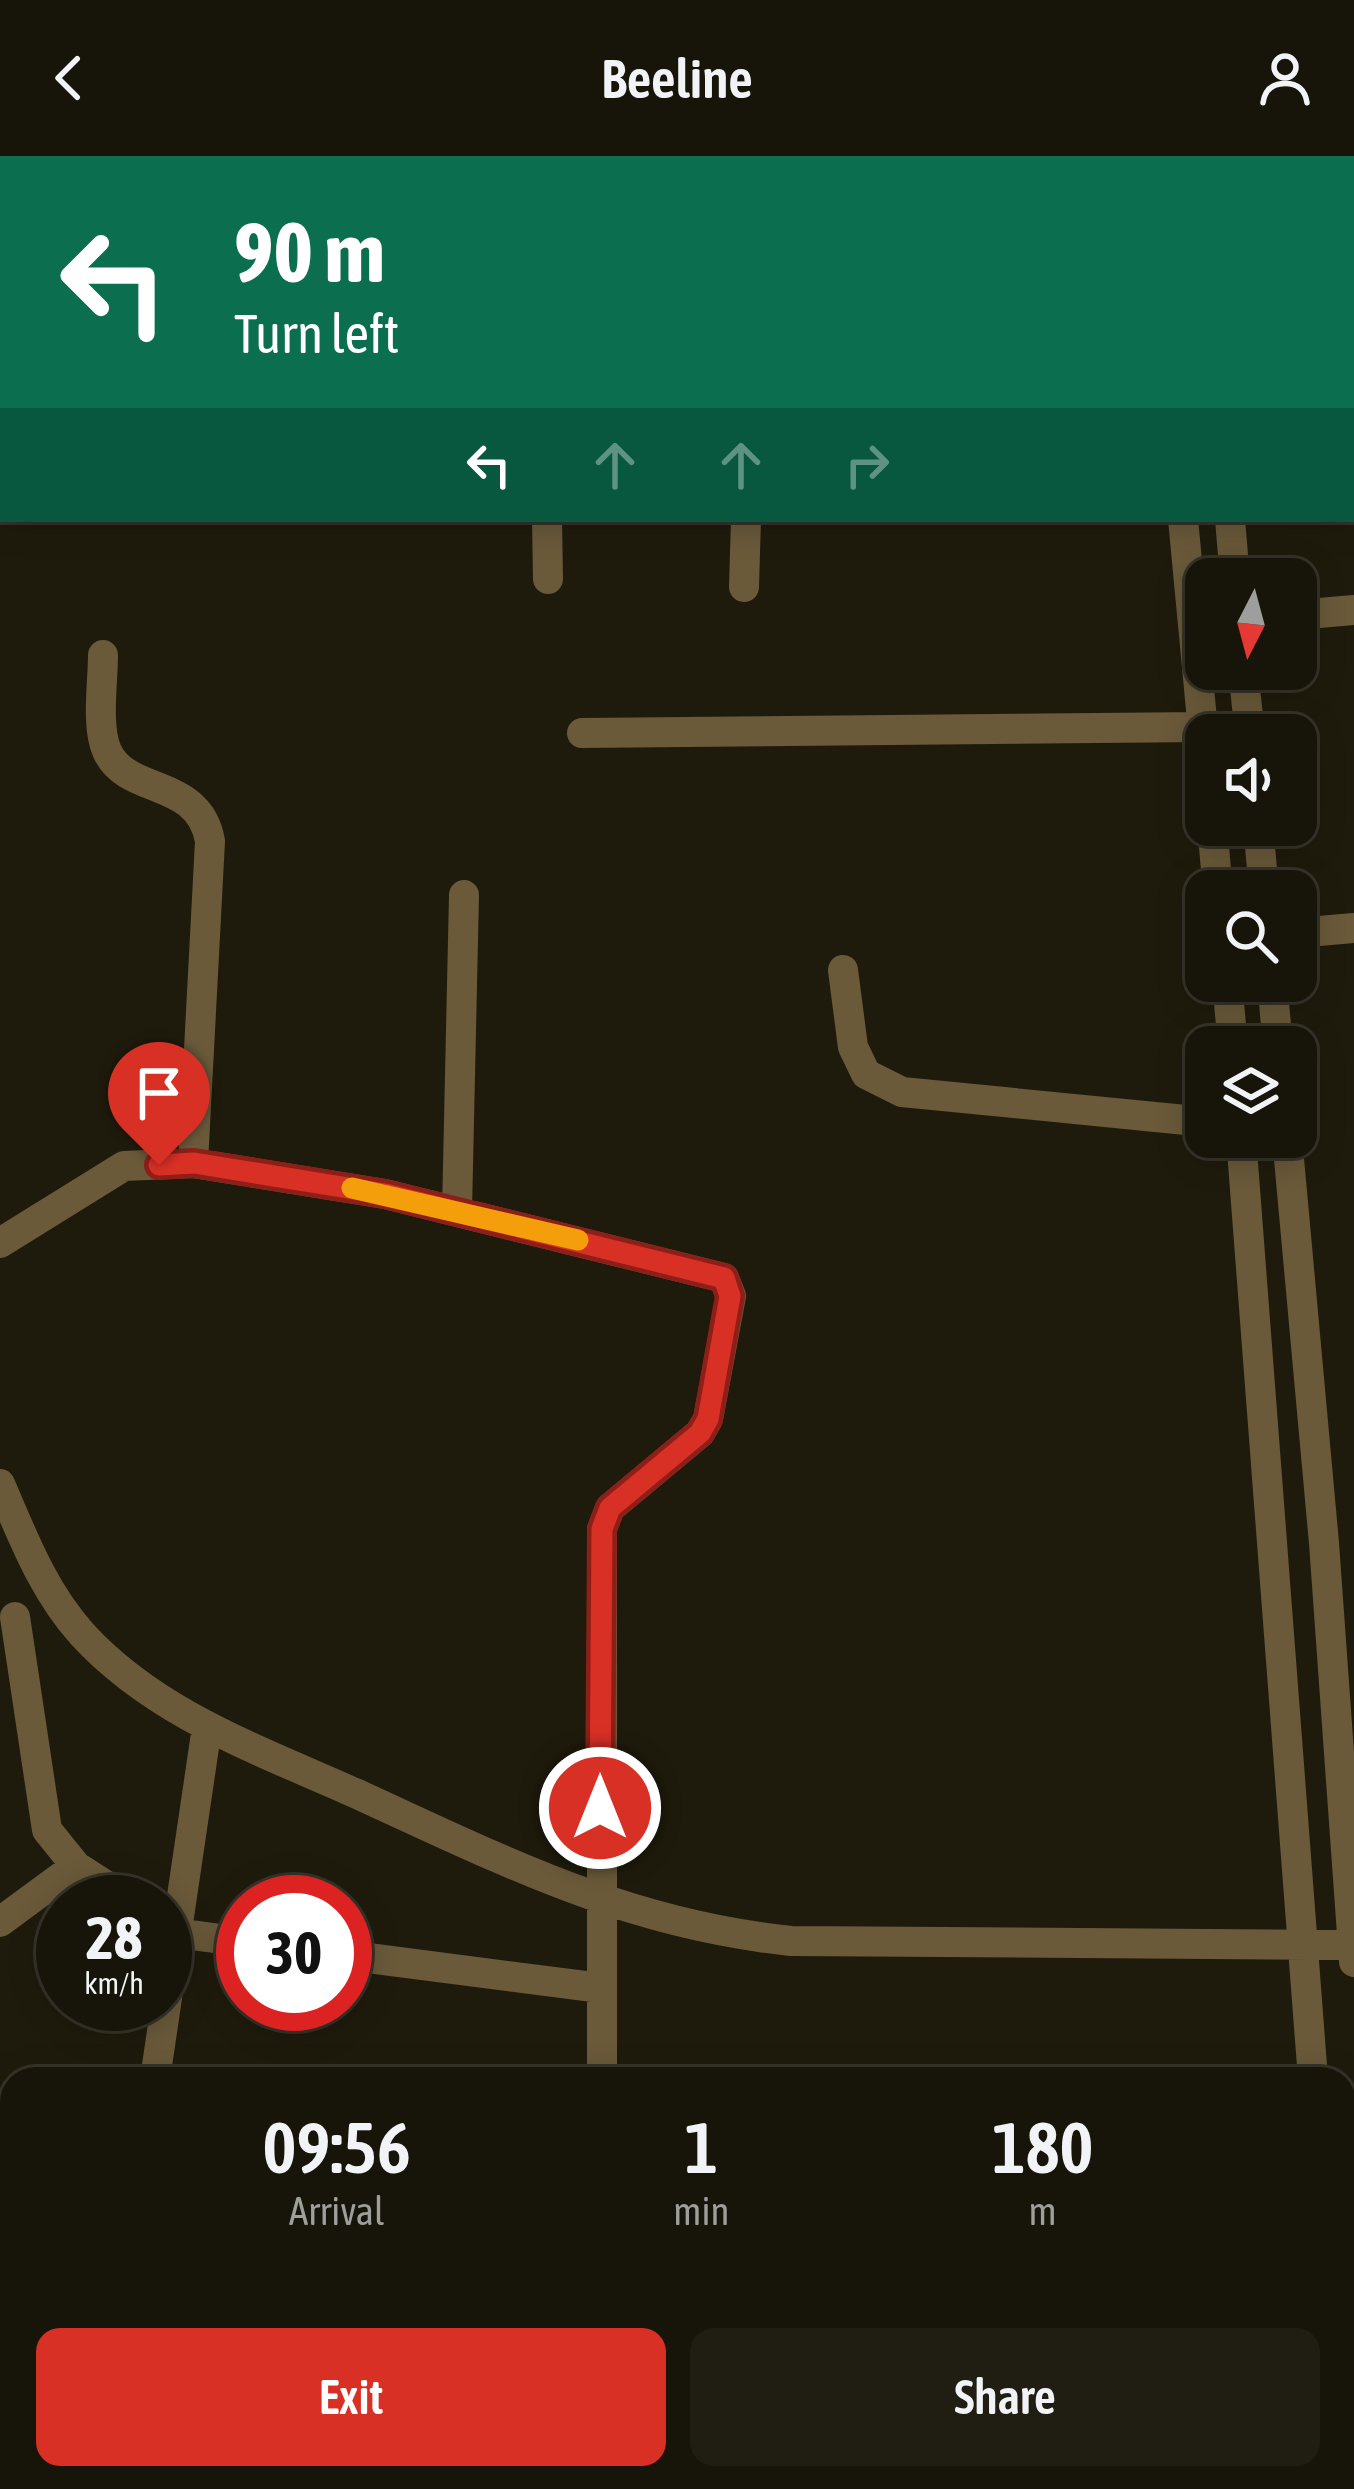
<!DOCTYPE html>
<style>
body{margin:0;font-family:"Asap Condensed",sans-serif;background:#201d12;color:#f1f3f6;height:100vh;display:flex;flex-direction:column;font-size:45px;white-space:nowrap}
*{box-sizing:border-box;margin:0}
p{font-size:39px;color:#9e9e9c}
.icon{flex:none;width:66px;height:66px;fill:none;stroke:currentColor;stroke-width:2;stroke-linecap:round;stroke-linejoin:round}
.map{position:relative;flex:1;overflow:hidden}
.drawer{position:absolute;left:0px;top:1911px;width:1356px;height:423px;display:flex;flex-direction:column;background:#171409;border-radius:36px 36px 0 0;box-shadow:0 6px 30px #0003,0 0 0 3px #36332a}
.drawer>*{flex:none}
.top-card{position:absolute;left:0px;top:0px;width:1356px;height:366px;box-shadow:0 6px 30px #0003,0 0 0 3px #36332a;background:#0b6e4f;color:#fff;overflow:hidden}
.needle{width:78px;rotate:186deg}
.controls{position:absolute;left:1185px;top:402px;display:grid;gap:24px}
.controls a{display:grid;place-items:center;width:132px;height:132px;border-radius:24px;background:#171409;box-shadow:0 6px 30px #0003,0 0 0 3px #36332a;font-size:60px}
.speed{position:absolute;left:36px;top:1719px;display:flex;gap:24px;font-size:60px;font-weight:700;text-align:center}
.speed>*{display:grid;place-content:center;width:156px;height:156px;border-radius:50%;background:#171409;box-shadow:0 6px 30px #0003,0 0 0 3px #36332a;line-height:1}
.speed small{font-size:30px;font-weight:400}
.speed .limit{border:18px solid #d22;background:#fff;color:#111}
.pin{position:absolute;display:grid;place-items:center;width:102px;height:102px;color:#fff;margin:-123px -51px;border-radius:50% 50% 50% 0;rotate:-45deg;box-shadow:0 0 12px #0007}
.pin .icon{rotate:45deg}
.me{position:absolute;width:132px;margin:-66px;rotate:0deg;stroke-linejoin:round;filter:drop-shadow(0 0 9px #0008)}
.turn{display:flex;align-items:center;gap:42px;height:252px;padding:0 36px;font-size:54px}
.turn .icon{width:156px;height:156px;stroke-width:2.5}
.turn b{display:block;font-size:84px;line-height:102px}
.lanes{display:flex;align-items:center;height:114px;padding:0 36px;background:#0003;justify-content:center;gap:60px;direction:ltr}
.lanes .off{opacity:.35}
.eta{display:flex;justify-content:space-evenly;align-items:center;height:204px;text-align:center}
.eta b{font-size:72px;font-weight:600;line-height:84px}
.button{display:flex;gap:24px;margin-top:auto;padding:24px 36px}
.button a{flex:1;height:138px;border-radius:24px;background:#d93025;color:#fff;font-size:48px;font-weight:600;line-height:138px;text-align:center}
.button a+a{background:#201d12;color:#f1f3f6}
header{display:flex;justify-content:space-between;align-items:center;height:156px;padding:0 36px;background:#171409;font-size:54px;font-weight:600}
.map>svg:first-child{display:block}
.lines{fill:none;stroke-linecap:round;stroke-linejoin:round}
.minor{stroke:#6a5a3a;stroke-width:30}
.route-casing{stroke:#8d1f18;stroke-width:30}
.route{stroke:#d93025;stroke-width:21}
.slow{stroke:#f59e0b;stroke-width:21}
</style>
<header><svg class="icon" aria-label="back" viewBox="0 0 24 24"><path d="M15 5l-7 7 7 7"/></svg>Beeline<svg class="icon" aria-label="person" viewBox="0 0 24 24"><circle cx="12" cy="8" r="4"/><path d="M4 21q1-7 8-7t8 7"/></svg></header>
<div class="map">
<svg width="1354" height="2333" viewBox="0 0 1354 2333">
<rect width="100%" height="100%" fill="#1f1b0c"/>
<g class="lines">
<path class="minor" d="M561,0L592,3
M1039,0L1041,3
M1096,0L1098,3
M547,363L548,423
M1183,363L1206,606
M1230,363L1235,423
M744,431L746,363
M1296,459L1354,454
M103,499C103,527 96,570 107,595C127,640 199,621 210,685L193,1007
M1243,513L1250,579
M582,577L1203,571
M1212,669L1218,735
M1258,669L1264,735
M1296,777L1354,772
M843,814L853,891L866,918L902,936L1206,966
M1227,825L1233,891
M1272,825L1278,891
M1241,981L1313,1923
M1287,981L1324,1387L1354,1806
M457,1055L464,739
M0,1087L124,1010L193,1007L385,1038L724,1122L731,1140L708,1263L700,1277L610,1352L602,1373V1923
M0,1328C23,1381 43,1435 82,1478C155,1558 259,1594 355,1637C504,1705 626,1768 791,1785L1354,1789
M15,1461L47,1674L76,1710L132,1746
M0,1766L76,1710
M165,1769L177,1777L243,1786
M345,1799L601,1832
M155,1923L207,1571
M0,2021L12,2024
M609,2322V2333
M0,2325L147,2333
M1098,2333L1340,2322V2333"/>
</g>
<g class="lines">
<defs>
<path id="route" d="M159,1009L194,1007L385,1038L724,1122L730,1140L708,1263L700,1277L610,1352L602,1373L600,1652"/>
</defs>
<use href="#route" class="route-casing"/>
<use href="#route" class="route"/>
<path class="slow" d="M352,1032L578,1084"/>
</g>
</svg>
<div class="controls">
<a><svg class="needle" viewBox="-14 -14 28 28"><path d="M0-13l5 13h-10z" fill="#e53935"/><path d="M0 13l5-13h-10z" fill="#9e9e9c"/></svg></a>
<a><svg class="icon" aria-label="sound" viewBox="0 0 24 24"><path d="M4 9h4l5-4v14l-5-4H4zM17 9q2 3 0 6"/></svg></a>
<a><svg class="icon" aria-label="search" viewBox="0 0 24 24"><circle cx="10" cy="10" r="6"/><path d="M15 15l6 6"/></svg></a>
<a><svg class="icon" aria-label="layers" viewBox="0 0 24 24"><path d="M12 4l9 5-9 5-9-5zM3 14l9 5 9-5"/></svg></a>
</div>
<div class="speed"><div>28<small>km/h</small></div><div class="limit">30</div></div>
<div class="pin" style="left:159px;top:1009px;background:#d93025"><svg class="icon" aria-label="arrive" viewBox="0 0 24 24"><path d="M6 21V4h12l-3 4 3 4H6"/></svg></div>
<svg class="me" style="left:600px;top:1652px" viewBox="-20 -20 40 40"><circle r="17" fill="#d93025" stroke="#fff" stroke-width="3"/><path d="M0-11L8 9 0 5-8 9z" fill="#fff"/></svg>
<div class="top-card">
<div class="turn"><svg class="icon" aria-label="left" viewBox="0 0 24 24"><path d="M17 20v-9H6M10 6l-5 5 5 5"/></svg><div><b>90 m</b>Turn left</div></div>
<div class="lanes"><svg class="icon" aria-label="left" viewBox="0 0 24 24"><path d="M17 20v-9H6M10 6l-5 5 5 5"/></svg><svg class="icon off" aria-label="ahead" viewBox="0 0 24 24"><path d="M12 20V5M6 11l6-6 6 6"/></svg><svg class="icon off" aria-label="ahead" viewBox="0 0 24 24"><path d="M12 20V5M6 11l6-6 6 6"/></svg><svg class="icon off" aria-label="right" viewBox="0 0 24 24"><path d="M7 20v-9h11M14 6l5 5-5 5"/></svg></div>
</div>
<section class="drawer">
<div class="eta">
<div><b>09:56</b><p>Arrival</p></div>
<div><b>1</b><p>min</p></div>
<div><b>180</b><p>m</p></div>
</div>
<div class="button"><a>Exit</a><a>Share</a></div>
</section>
</div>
